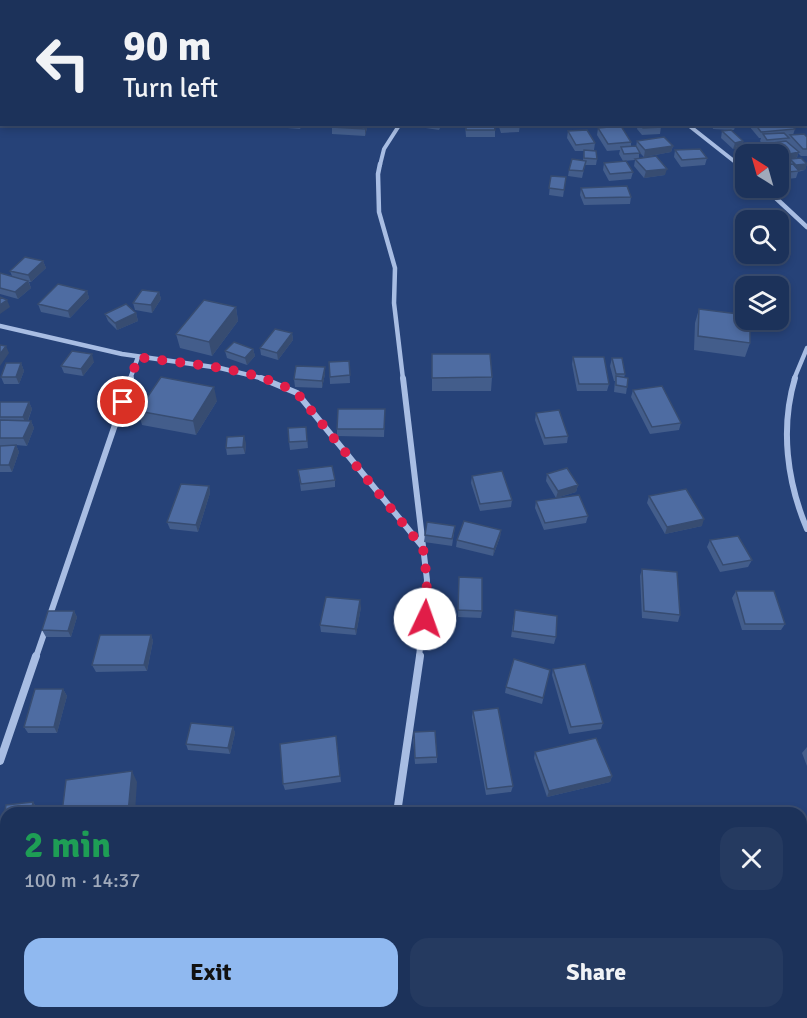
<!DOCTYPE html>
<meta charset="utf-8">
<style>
body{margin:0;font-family:Signika,sans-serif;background:#253a60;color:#f1f3f6;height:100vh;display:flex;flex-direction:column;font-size:22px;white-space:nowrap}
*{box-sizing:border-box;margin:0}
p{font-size:20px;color:#a0aabb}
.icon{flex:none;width:33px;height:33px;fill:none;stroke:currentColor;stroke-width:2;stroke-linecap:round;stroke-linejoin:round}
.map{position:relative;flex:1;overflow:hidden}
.sheet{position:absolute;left:0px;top:807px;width:807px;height:212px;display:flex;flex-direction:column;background:#1c325a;border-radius:18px 18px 0 0;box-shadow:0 3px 9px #0003,0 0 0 2px #3a4d70}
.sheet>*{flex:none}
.guide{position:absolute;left:0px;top:0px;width:807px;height:126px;box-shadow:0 3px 9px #0003,0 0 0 2px #3a4d70;background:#1c325a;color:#f1f3f6;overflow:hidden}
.needle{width:39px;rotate:323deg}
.buttons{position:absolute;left:735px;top:144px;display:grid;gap:12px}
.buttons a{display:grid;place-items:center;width:54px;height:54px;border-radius:12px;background:#1c325a;box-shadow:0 3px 9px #0003,0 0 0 2px #3a4d70;font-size:30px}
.pin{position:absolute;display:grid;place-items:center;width:51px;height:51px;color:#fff;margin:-26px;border:3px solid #fff;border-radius:50%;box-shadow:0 2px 6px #0007}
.me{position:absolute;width:66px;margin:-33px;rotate:3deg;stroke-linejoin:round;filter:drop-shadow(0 0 4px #0008)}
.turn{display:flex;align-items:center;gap:21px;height:126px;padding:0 24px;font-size:27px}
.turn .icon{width:78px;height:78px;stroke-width:2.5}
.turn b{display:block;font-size:42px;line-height:51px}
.round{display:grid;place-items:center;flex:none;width:63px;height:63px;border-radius:18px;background:#253a60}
.head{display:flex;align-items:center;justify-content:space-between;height:102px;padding:0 24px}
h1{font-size:36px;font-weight:700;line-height:45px;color:#1e9e55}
.action{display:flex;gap:12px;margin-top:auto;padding:12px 24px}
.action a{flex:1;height:69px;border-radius:18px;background:#90b9f0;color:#111;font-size:24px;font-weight:700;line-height:69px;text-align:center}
.action a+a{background:#253a60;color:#f1f3f6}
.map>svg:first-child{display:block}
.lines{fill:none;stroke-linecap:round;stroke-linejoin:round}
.street-far3{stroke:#a8bde3;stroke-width:4}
.street-far2{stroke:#a8bde3;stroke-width:4.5}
.street-far1{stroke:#a8bde3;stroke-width:6}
.street{stroke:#a8bde3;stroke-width:8}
.wall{fill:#435d8b}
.shaded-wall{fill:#374c71}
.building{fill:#4e6ca2;stroke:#374c71;stroke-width:1.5}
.route{stroke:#e11d48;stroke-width:10;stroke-dasharray:0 18}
</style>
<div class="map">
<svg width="807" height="1018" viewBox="0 0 807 1018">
<rect width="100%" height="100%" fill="#264278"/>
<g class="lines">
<path class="street-far3" d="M687,124L739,165
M380,165L384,149L400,124"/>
<path class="street-far2" d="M380,164L378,174L379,212L395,268L394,303L403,379
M737,164L746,171
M765,188L807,227
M0,326L122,354L220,368L265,379
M130,379L138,357
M794,379L807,348"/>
<path class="street-far1" d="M261,378L297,393L422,546
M403,378L427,580L419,657
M795,378C780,428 787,482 807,529
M49,618L131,378
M36,657L46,628"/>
<path class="street" d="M0,761L36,656
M397,813L420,656
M404,1012V1018"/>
</g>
<path class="wall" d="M35,0H48V2H35Z
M121,0H138L137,2L121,1Z
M243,0H266V2H243Z
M499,0H523V2H500Z
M585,0H603V2H586Z
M747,0H774V2H748Z
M776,0H807V9L806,7V2H778Z
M806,38H807V50L806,48Z
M287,124H303L300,129L287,128Z
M333,124H368L365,136L332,134V127Z
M419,124H442L439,130L419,127Z
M465,124L495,130V137H466Z
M498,124H520L519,132L501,133Z
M638,124H659L661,127L660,134L642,135L637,129Z
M712,124H736L734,130H731L743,141L742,144L754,151L755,148L765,149L766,147H765L760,141L761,138H759L749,126V124H791L795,129L793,135L807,137V156H801L798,153L797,158L807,163L805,170L798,172L796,178L778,180V165L788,164L789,160L778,162V154H746V161L735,152L736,149H733L721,138L722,131L731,130L713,129Z
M598,128L631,142V146L636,147L637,141L673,146L671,152L644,157L639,152V159L665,175L644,178L634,166L635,160L623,161L619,154L620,150L607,151L597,135Z
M568,131L595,143L594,150H587L597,159L596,165H585L582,178L568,176L569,170L583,160L584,151H575L567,138Z
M675,150L707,158L705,165L681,167L674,157Z
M604,163L633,172L631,179L609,181L603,170Z
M551,176L566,177L563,197L549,195Z
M581,188L631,197L630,204L584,205L580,195Z
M43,261L46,268L31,282H29L31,288L18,299L0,294V273L12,276L10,271Z
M87,291L89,298L70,318L41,312L38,304Z
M159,292L161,299L152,313L135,310L133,303Z
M236,307L238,321L212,356L180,348L176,334Z
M699,309L750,343L745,357L694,350L695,323Z
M136,313L138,321L117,330L108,321L105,314Z
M292,333L293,340L278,360L261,355L260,348Z
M253,349L255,356L247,365L227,358L225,351Z
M432,354L492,377L491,391H432Z
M573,357L609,384L607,391H577L572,364Z
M612,358L625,374L624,378L627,387L626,394L614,392L615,381H614L610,366Z
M349,361L350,383L330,384L329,362Z
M94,362L83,376L64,373L61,366Z
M21,363L24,371L19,384H4L1,377Z
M325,374L322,388L295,387L294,379Z
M633,390L681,423L679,430L650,434L631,397Z
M217,401L196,435L142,425L138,411Z
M0,402H29L32,409L28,421H31L34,428L27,446L16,445L19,452L12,472H0Z
M385,409L384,437L337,436V429Z
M536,413L568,436L567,443L544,445L535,420Z
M306,427L308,448L290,450L289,442Z
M246,443L245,454L227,455L226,448Z
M298,470L335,480V487L301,491Z
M547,474L578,485L576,492L556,498L546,481Z
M472,476L512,500L511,507L480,511L471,483Z
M209,486L210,493L198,532L170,529L167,522Z
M649,496L702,526L665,534L647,503Z
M536,501L588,516L586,523L544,530L535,508Z
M455,526L452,546L424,542L425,535Z
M501,530L500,537L493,556L456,547L457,540Z
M710,540L752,560L748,567L720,572L707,547Z
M642,569L680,615L678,622L642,618L640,576Z
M459,584L482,611L481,618L458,617Z
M736,591L785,624L781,630H742L732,598Z
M361,607L356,635L321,632L320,625Z
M515,610L556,637L554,644L511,637Z
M74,611L77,617L71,637H46L42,630Z
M151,635L153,641L147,671L96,672L92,665Z
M553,669L603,723L601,729L569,734L552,675Z
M550,670L542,704L505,693L506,687Z
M63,689L67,696L57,733H28L24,727Z
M473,711L513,786L511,792L486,795L472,717Z
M233,727L235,733L230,754L188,750L186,744Z
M336,736L341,782L285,790L283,784Z
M413,738L437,757V763L415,764Z
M807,747V766L802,753Z
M535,752L612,776L610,782L547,797L534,758Z
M33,802L37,808L36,813H6V842L5,843L0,837L6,805Z
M807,973V992L801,978Z"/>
<path class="shaded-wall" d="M1,0H11L9,2H2V4Z
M366,124H368L365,136V129Z
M743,141L741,148L737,145L736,149H733L735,143Z
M673,146L671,152L644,157L645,150Z
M799,152L796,159H790L789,160L778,162L780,156Z
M807,164L805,170L794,171L796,165Z
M667,169L665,175L644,178L646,171Z
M43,261L46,268L31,282L28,275Z
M28,281L31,288L18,299L15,292Z
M87,291L89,298L70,318L68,311Z
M159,292L161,299L152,313L151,305Z
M7,300L10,307L0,314V305Z
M236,307L238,321L212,356L209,342Z
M136,313L138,321L117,330L115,323Z
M292,333L293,340L278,360L277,353Z
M6,346L9,353L0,366V354Z
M253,349L255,356L247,365L245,358Z
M92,354L94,362L83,376L81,369Z
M21,363L24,371L19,384L16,377Z
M325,367V374L322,388V381Z
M214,387L217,401L196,435L193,421Z
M29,402L32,409L26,425L23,417Z
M31,421L34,428L27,446L23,438Z
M244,436L246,443L245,454L243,447Z
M16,445L19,452L12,472L9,465Z
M578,485L576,492L556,498L558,491Z
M209,486L210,493L198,532L196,525Z
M704,519L702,526L665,534L667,527Z
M501,530L500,537L493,556L494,549Z
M360,600L361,607L356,635L355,629Z
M74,611L77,617L71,637L68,631Z
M151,635L153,641L147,671L144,665Z
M63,689L67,696L57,733L54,727Z
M233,727L235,733L230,754L228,748Z
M132,771L137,782L135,813H128Z
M612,776L610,782L547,797L549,791Z
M33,802L37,808L36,813H31Z
M807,922V929L801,930V924Z"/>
<path class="building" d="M50,0H63L62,2H49Z
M93,0H115L111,2H90Z
M157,0H175L156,1Z
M623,0H640L641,2H624Z
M651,0H663V2H652Z
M667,0H693L694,1H668Z
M783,0H803L804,1L784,2Z
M333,124H366L365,129L332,127Z
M466,124H494L495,130H466Z
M501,124H520V125L502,126Z
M640,124H659L661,127L643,128Z
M755,124H791L795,129L761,132Z
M621,126L631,142L608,144L598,128Z
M587,130L595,143L576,145L568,131Z
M731,130L743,141L735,143L722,131Z
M784,133L789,138L767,140L763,134Z
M804,134L807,137V149H803L790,135Z
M664,137L673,146L645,150L637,141Z
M786,141L799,152L780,156L766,144Z
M745,144L758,154H748L737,145Z
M636,146L640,153L624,154L621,147Z
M763,147L770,154H762L755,148Z
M700,149L707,158L682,160L675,150Z
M584,150L596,151L597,159L584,158Z
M656,156L667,169L646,171L635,159Z
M801,158L807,164L796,165L790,159Z
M572,159L586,161L583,171L569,170Z
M626,161L633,172L610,174L604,163Z
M793,164L799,171L778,173V165Z
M551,176L566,177L564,190L549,188Z
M627,186L631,197L585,198L581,188Z
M25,257L43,261L28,275L10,271Z
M0,273L28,281L15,292L0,288Z
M58,284L87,291L68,311L38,304Z
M142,290L159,292L151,305L133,303Z
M0,297L7,300L0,305Z
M204,300L236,307L209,342L176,334Z
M126,304L136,313L115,323L105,314Z
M699,309L746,315V320H750V343L698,336Z
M275,329L292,333L277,353L260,348Z
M234,342L253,349L245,358L225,351Z
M0,345L6,346L0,354Z
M72,351L92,354L81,369L61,366Z
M432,354H490L492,377L432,378Z
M573,357H604L609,384H579Z
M612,358H622L625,374H616Z
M349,361L350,375L330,377L329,362Z
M6,363H21L16,377H1Z
M296,366L325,367L322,381L294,379Z
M616,376L628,378L627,387L616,385Z
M161,377L214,387L193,421L138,411Z
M662,386L681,423L652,427L633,390Z
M0,402H29L23,417H0Z
M338,409H385L384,429H337Z
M559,410L568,436L545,438L536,413Z
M0,420L31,421L23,438H0Z
M306,427L307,441L289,442L288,428Z
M244,436L243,447L226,448L227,437Z
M16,445L9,465H0V446Z
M332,466L335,480L301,484L298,470Z
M567,468L578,485L558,491L547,474Z
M502,471L512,500L480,504L472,476Z
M181,484L209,486L196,525L167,522Z
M686,489L704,519L667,527L649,496Z
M579,495L588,516L545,523L536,501Z
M464,521L501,530L494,549L457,540Z
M427,522L455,526L452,539L425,535Z
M738,536L752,560L723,565L710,540Z
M642,569L677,572L680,615L644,611Z
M459,577L482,578V611L458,610Z
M736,591H774L785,624H745Z
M326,597L360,600L355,629L320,625Z
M515,610L557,616L556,637L513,631Z
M48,611H74L68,631L42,630Z
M100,635H151L144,665H92Z
M514,659L550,670L543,698L506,687Z
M585,664L603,723L571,727L553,669Z
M35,689H63L54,727H24Z
M498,708L513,786L487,789L473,711Z
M191,723L233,727L228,748L186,744Z
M435,731L437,757L415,758L414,732Z
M336,736L340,776L283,784L280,744Z
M596,738L612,776L549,791L535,752Z
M132,771L128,813H62L66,780Z
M33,802L31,813H6V836L0,837L6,805Z
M807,889V922L801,924V891Z
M245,1012H286L287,1018H220Z
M623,1012H650L653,1018H612Z"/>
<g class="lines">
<path class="route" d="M123,402L138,357C191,365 250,366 297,393L423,548L427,580L425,619"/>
</g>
</svg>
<div class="buttons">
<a><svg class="needle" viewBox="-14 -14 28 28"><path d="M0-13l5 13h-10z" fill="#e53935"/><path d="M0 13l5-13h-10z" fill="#a0aabb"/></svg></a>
<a><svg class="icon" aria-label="search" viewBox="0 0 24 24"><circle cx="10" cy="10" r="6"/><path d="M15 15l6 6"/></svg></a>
<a><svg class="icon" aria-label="layers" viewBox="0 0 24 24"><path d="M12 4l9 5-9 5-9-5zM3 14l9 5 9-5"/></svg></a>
</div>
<div class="pin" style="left:123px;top:402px;background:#d93025"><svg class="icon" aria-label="arrive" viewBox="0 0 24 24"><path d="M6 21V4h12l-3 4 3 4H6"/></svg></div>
<svg class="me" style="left:425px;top:619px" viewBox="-20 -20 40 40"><circle r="19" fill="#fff"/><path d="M0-13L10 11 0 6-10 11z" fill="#e11d48"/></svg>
<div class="guide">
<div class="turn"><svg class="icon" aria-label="left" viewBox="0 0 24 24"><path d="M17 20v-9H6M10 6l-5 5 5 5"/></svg><div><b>90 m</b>Turn left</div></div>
</div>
<section class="sheet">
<div class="head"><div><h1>2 min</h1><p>100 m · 14:37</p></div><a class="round"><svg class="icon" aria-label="close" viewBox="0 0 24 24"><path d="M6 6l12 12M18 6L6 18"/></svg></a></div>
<div class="action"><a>Exit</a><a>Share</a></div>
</section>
</div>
